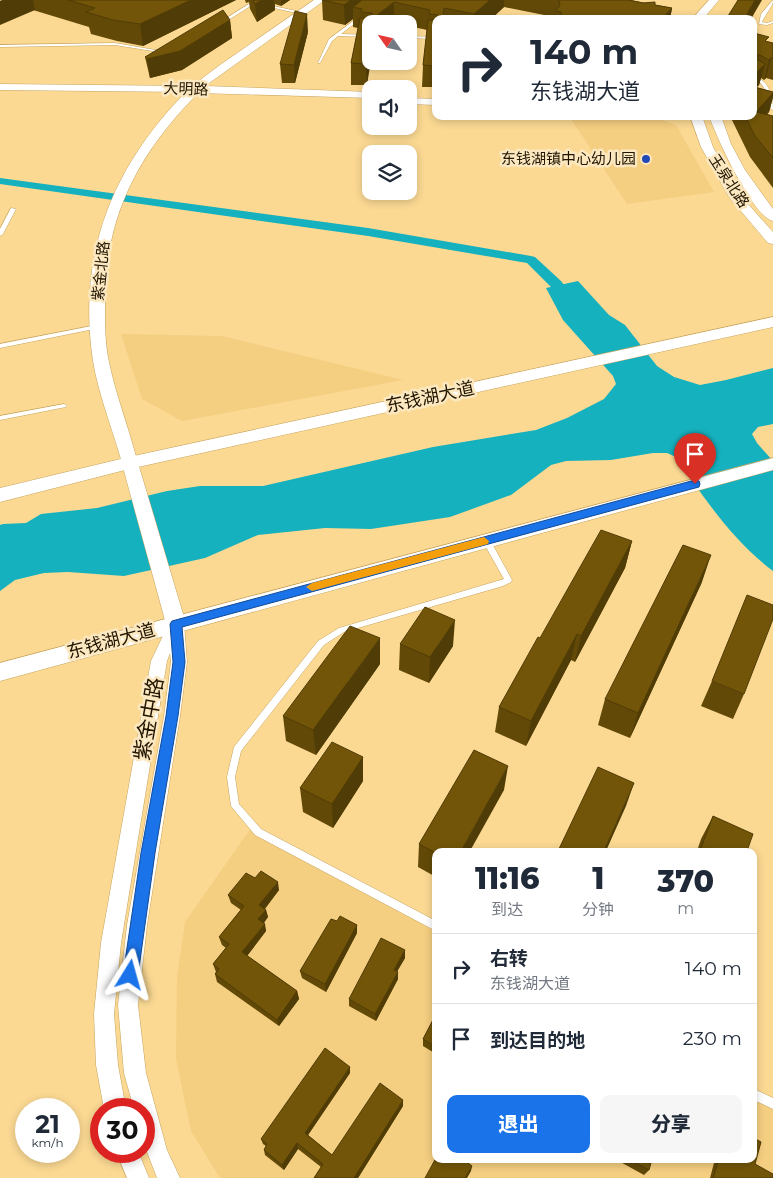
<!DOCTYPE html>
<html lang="zh">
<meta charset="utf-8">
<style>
body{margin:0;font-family:Montserrat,"Noto Sans SC",sans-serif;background:#f6f6f7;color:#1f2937;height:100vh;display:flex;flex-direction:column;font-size:19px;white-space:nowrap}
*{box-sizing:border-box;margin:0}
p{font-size:16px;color:#747a83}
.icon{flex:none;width:28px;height:28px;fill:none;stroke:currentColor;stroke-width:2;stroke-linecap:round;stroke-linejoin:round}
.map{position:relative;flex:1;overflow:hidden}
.side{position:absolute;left:432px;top:848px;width:325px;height:315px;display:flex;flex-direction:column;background:#fff;border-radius:10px;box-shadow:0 2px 8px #0003}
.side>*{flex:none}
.hud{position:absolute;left:432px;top:15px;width:325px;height:105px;border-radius:10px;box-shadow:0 2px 8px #0003;background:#fff;color:#1f2937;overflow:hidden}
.needle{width:32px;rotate:304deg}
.fabs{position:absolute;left:362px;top:15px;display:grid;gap:10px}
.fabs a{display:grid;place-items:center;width:55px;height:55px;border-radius:10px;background:#fff;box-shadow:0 2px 8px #0003;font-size:25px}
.speed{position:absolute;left:15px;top:1098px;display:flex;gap:10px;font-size:25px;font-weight:700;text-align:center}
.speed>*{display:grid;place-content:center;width:65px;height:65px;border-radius:50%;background:#fff;box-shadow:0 2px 8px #0003;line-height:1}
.speed small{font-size:12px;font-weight:400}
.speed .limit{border:8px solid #d22;background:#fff;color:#111}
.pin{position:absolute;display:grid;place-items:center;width:42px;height:42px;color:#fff;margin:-51px -21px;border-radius:50% 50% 50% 0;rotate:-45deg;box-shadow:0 0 5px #0007}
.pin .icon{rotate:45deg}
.me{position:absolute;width:55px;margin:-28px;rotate:8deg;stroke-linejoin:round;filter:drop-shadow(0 0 4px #0008)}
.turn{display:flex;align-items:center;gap:18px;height:105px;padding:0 15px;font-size:22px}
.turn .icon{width:65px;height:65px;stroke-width:2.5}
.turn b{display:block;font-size:35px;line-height:42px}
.eta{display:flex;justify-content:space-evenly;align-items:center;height:85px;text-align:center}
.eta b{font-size:30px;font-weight:800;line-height:35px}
.button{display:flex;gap:10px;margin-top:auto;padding:10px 15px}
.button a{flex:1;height:58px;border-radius:10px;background:#1a73e8;color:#fff;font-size:20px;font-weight:800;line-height:58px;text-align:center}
.button a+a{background:#f6f6f7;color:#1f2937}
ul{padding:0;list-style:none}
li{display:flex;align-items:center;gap:15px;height:70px;padding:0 15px;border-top:1px solid #e0e1e3}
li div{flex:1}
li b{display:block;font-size:19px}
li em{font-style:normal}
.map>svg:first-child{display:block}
.built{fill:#f4ce81}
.water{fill:#16b1be}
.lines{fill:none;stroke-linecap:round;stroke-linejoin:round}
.canal{fill:#16b1be;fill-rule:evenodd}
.service-casing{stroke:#c5a460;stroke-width:1}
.minor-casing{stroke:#c5a460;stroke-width:1}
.tertiary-casing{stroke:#c5a460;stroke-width:1}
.secondary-casing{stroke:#c5a460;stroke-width:1}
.service{fill:#fff;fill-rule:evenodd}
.minor{fill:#fff;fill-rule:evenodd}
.tertiary{fill:#fff;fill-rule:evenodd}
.secondary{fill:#fff;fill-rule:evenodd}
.wall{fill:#624907}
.shaded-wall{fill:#503c06}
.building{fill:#725508;stroke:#503c06}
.route{fill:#1a73e8;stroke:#114b97}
.slow{fill:#f59e0b}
.poi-dot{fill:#214ab8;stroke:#fce8c0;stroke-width:2}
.labels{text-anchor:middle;stroke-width:5;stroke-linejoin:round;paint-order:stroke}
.far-street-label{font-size:15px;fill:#211500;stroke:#fce8c0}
.far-poi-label{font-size:15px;fill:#211500;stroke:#fce8c0;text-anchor:end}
.street-label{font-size:18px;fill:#211500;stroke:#fce8c0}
.near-street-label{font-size:21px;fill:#211500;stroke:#fce8c0}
</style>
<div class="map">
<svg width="773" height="1178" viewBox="0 0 773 1178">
<rect width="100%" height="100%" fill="#fbd993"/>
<path class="built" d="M569,116L643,117L660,119L676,125L714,192L627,204Z
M121,334L222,336L403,380L182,421L142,399Z
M251,828L436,924V1159H754V1090L773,1100V1178H220L191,1131L176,1059L177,977L185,922Z"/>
<path class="water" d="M578,281L609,315L625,325L657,366L674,377L700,385L726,380L773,368V424L758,427L752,434L757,443L773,461V571C732,540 704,498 676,457L667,453H653L611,460L566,461L551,465L511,495L450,517L371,529L325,528L258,535L205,558L124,576L68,572L44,573L15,580L0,591V525L3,524L26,523L41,514L97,508L167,491L200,486H263L433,447L536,430L567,418L604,399L616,384L613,376L563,320L546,288Z"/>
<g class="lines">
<path class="canal" d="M0,178L368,228L531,256L535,257L561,281L579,304L572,308L567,307L551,287L527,263L368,236L0,184Z"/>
<defs>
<path id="service" d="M255,0H260L222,24L219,23Z
M772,1H773C773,6 765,15 762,22L767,23L773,21V23L767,25L759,24L761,14Z
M264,4L301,12L303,13L301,14L265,6Z
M360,16L363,17L341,34L371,35V37L338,36L332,41L320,63H318L329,39Z
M409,36L436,37V39L409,38Z
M115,43L167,52L165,53L115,45L0,47V45Z
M754,75C769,82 773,95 773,110L771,109C768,96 766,85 754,78Z
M11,208L16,209L3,234L0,236V229Z
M97,325L100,327L99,328L0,348V344Z
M64,404L67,406L66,407L0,420V416Z
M486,537L489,538L512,580L511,582L503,586L344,632L324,645L241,751L235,777L239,804L261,829L436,921V931L255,835L231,806L227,777L234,747L318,641L339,628L504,579L482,540Z
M754,1089L773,1098V1109L754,1100Z"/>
<path id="minor" d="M176,618L181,620L184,624L187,662L180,716L147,925L138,1005L146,1073L167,1150L180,1178H157L144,1144V1109H134L124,1073L118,1005L127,925L164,716L171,662L170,653L167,661L121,943L114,1014L118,1065L126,1109H104L96,1065L94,1014L101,943L151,661L170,621Z
M116,1151H138L149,1178H127Z"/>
<path id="tertiary" d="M314,0H325L205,86L371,92V98L198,93C138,154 104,217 105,305C105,324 105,344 109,362C115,392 127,423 135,453C152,510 169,567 186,624L183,629L176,631L169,629L166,624C151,568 135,512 120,456C111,425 98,392 93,361C77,255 112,167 186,92L0,90V84L192,86L220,65Z
M709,0H719L703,19H692Z
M409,98L436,99V105L409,104Z
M690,116H702L713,147L740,195L773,232V244L768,243L729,197L701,147Z
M709,116H721L731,144L745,170L773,209V221C752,216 717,138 709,116Z"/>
<path id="secondary" d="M773,317V327L129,469L0,502V488L129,457Z
M773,458V470L0,681V663Z"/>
</defs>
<use href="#service" class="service-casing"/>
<use href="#minor" class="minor-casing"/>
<use href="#tertiary" class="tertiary-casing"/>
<use href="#secondary" class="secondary-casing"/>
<use href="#service" class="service"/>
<use href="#minor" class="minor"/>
<use href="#tertiary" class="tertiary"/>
<use href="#secondary" class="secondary"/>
</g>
<path class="wall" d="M0,0H236L143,46L117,41L91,34L89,27Z
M245,0H290L281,6L275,4V10L257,22L250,9L249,2L246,3Z
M322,0H630L672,8L670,19H554V17L504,7L491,19H436V87H422L423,65L427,30L409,26V24H399L394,23L371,24L367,85H351V63L358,28L353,27V19L345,25L323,20Z
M230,20L232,38L182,70L150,78L145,57Z
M308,32L295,83H282L280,64Z
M754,33L767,42L773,43V80L766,78L764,80L761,78L759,85L756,87L773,92V97L769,112L767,114L773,116V188L750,157L730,116H754Z
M632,541L625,568L575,662L571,660L526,746L495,732L499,707L540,638Z
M702,582L630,738L598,725L605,699Z
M400,644L453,646L429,683L399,670Z
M380,664L316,755L286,741L283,716Z
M712,681L744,694L733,719L701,706Z
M363,757V781L333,828L303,812L300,788Z
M504,790L436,851V877L418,867L419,844Z
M713,816L747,851H697L701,839Z
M255,878L279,890L265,909L266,910L268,917L264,923L266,931L247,956L297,991L299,999L279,1026L217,982L215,974L216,972L213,964L226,948L222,945L219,937L241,910L231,903L228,895Z
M337,921L357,925V933L326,992L302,978L300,971Z
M405,950V958L397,971L398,979L376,1021L349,1006V999Z
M436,1014V1054L423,1046V1039Z
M350,1067V1073L308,1135L332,1155L403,1106L358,1178H314L321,1167L298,1149L284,1170L265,1155L264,1150L266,1146L263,1144L261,1139Z
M615,1159H652L649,1170L644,1175Z
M715,1159H754L755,1164L773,1178H710Z"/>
<path class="shaded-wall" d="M3,0H33L35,10L0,25V1Z
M191,0H236L143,46L140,24Z
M262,0H274L275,10L257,22L255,4Z
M281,0H290L281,6Z
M351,0H379L353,7V19L345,25L344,5Z
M490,0H504V7L491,19H473L474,14Z
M755,0H762L751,19H744Z
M394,2V23L392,24H374L376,16Z
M672,8L670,19H662Z
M307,14L308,32L295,83L294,65Z
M230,20L232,38L182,70L150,78L147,59Z
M371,38V60L367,85L366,64Z
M771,58L766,78L764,80L769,60Z
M765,64L759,85L754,90V75Z
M773,93V97L769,112L752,130L756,112Z
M632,541L625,568L575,662L581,636Z
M711,555L702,582L630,738L638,713Z
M455,620L453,646L429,683L430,657Z
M577,634L571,660L526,746L531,721Z
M380,638V664L316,755L313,730Z
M363,757V781L333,828L332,804Z
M508,766L504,790L470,851H461Z
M634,783L626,806L606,851H604Z
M278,882L279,890L261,913L259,905Z
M266,910L268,917L260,927L258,919Z
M265,924L266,931L244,960L242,952Z
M357,925V933L326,992L325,984Z
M405,950V958L394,977V970Z
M398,972V979L376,1021L375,1014Z
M297,991L299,999L279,1026L277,1020Z
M350,1067V1073L306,1138L305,1133Z
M403,1100V1106L358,1178H354Z
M297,1143L298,1149L284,1170L282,1165Z
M472,1166L471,1171L467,1178H465Z"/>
<path class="building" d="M68,0H191L140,24L113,20L86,12L95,8Z
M253,0H262L255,4Z
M322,0H351L344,5Z
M362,0H490L474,14L444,8L443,19H438V15L429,14L430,10L394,2L376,16L374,24H371V38L366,64L351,63L360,18H371L373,16L372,13L361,12L362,9L353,7Z
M559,0H629L643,3L655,2V5L672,8L662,19H616L609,18L608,19H594L574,15L575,19H562L561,12L555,11L560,6Z
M738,0H755L744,19H728V16Z
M223,10L230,20L180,51L147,59L145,57Z
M295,11L307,14L294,65L280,64Z
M428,20H436V66L423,65Z
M754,33L769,37L765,41L773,43V58H771L769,60L758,54V60L765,64L754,75Z
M754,87L773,92V93L756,112L773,116V158L755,136L745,116H754Z
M601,530L632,541L581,636L577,634L531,721L499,707L538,637L540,638Z
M683,545L711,555L638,713L605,699Z
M747,595L773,605V619L744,694L712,681Z
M425,607L455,620L430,657L400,644Z
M350,626L380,638L313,730L283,716Z
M332,742L363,757L332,804L300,788Z
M474,750L508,766L461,851H436V853L419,844Z
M598,767L634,783L604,851H558Z
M713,816L753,834L747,851H700Z
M261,871L278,882L259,905L266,910L258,919L265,924L242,952L297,991L277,1020L215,974L219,969L213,964L229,944L219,937L244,906L228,895L246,873L255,878Z
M340,916L357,925L325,984L300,971L331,919L337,921Z
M381,938L405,950L394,970L398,972L375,1014L349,999Z
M436,1014V1047L423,1039Z
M325,1048L350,1067L305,1133L332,1155L380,1083L403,1100L354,1178H314L323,1164L297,1143L282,1165L264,1150L267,1144L261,1139Z
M754,1138L761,1142L755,1164L773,1174V1178H713L719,1159H754Z
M436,1158L463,1159L472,1166L465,1178H425Z
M628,1159H652L649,1170Z"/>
<path class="route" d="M695,480L699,481L700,484L699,487L182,627L185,662L178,716L155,853L138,975L136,981L130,983L125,981L123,975L141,853L166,716L173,662L170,624L172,621Z"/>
<path class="slow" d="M484,537L489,541L488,544L312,591L306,587L312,583Z"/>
<circle class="poi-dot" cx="646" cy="159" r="5"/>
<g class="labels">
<g class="far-street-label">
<text transform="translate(186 89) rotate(2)" y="5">大明路</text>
<text transform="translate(729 181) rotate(57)" y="5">玉泉北路</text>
<text transform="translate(101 271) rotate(-84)" y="5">紫金北路</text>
</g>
<g class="far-poi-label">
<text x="636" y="164">东钱湖镇中心幼儿园</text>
</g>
<g class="street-label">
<text transform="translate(430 397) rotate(-12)" y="6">东钱湖大道</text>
<text transform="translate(111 641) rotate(-15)" y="6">东钱湖大道</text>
</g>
<g class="near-street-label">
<text transform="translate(149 719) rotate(-80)" y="7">紫金中路</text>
</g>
</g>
</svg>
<div class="fabs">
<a><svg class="needle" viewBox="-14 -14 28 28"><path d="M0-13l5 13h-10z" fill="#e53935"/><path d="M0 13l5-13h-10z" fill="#747a83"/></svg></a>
<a><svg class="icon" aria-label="sound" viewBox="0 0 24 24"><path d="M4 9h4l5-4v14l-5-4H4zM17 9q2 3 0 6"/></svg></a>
<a><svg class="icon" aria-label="layers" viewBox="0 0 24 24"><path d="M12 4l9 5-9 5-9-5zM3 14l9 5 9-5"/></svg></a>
</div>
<div class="speed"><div>21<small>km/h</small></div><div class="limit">30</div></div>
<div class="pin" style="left:695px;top:484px;background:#d93025"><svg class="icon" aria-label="arrive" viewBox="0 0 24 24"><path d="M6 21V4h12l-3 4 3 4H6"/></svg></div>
<svg class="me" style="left:130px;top:975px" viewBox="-20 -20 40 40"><path d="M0-17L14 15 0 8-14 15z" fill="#1a73e8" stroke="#fff" stroke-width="4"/></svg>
<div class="hud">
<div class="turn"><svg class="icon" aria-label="right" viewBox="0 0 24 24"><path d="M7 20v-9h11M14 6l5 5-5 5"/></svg><div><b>140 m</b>东钱湖大道</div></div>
</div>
<section class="side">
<div class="eta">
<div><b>11:16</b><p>到达</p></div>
<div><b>1</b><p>分钟</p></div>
<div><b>370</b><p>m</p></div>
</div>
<ul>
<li><svg class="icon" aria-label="right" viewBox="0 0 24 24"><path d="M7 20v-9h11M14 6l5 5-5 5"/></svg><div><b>右转</b><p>东钱湖大道</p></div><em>140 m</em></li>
<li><svg class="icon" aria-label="arrive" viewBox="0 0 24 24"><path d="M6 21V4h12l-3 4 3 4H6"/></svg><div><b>到达目的地</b></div><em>230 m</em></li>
</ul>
<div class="button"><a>退出</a><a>分享</a></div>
</section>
</div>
